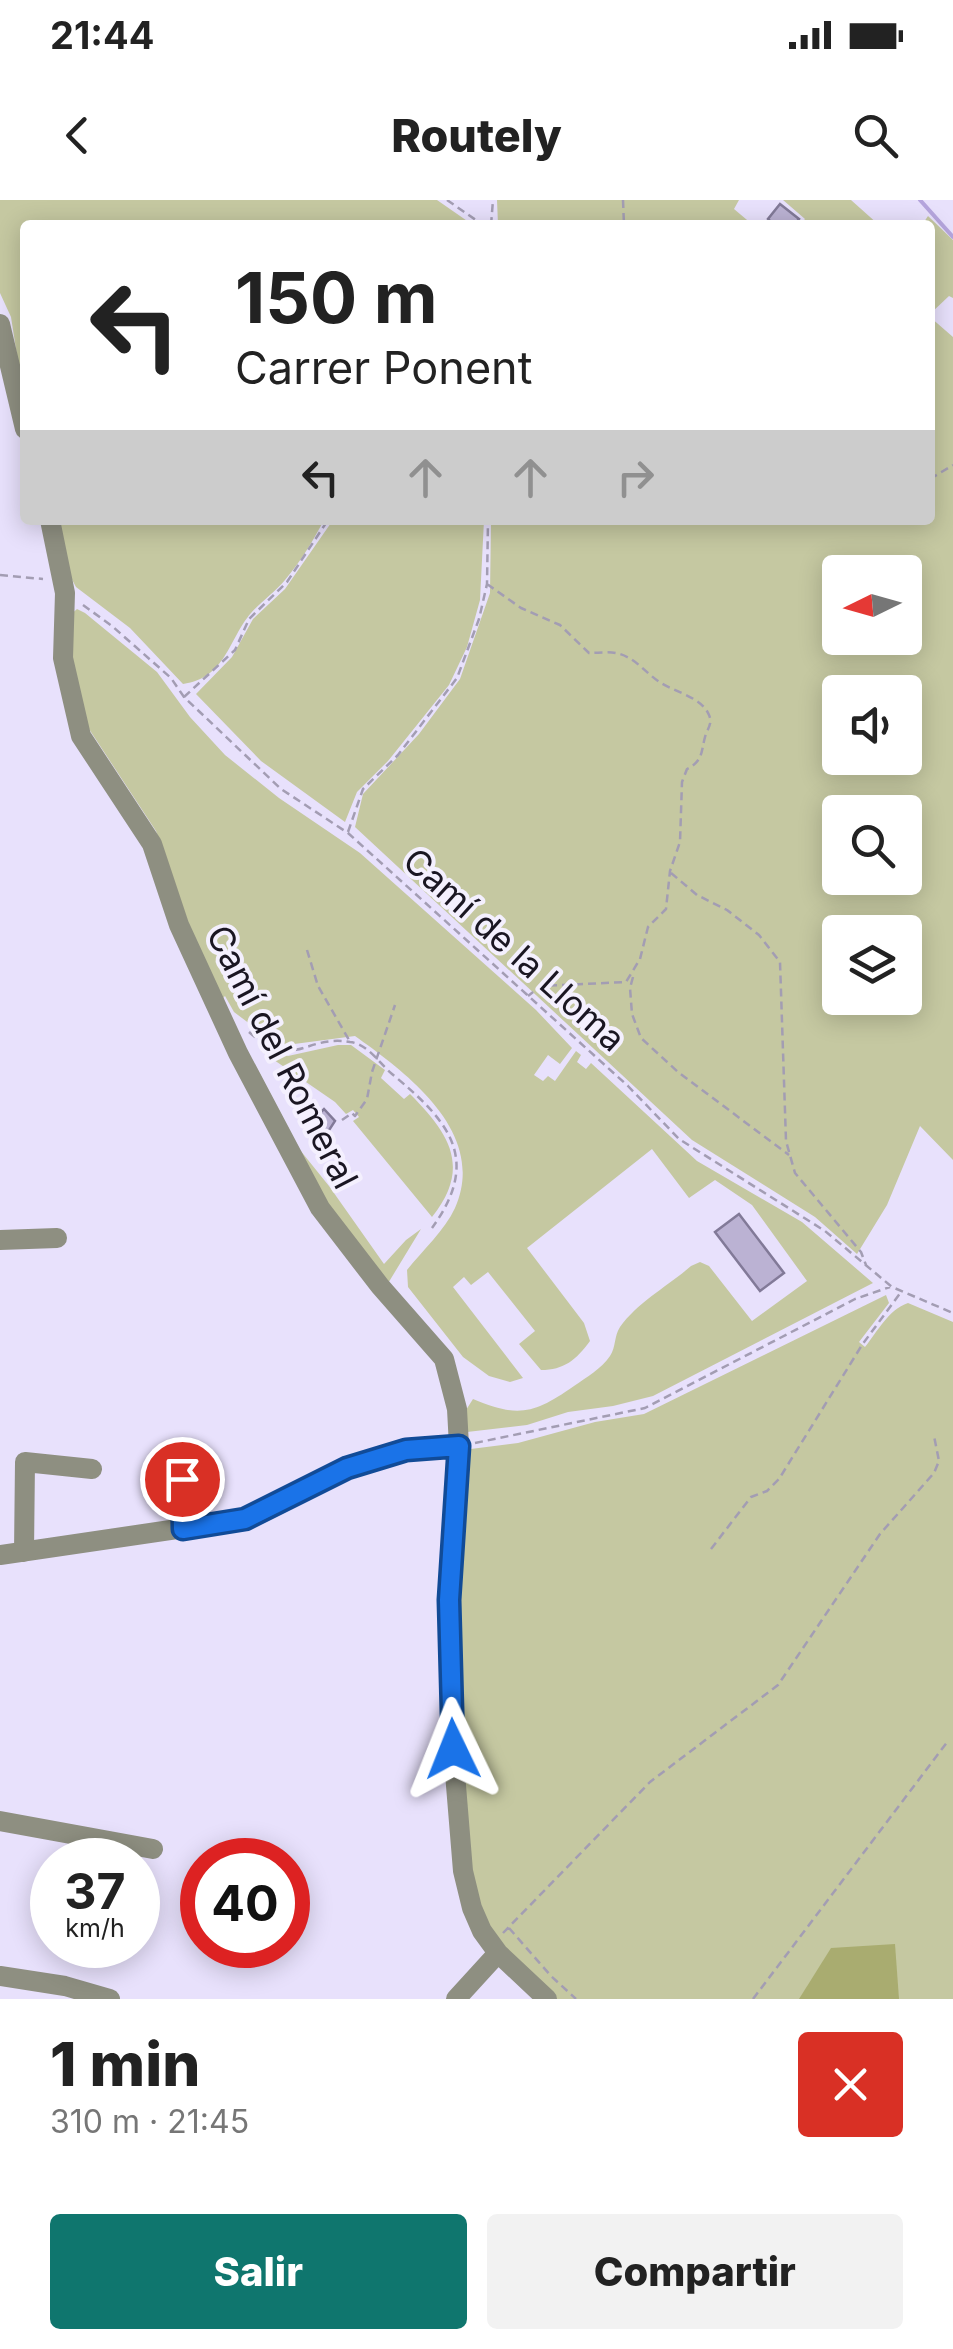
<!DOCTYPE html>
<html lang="es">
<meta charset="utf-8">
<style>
body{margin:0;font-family:Inter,sans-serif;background:#f2f2f2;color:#222;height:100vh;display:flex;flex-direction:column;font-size:38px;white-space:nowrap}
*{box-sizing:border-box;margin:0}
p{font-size:32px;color:#767676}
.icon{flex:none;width:55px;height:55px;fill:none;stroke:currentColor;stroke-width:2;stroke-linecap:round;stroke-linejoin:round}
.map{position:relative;height:1799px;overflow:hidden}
.drawer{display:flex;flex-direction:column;background:#fff;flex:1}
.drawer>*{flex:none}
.guide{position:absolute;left:20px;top:20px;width:915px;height:305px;border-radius:10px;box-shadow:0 5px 25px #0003;background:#fff;color:#222;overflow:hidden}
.needle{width:65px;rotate:265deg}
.buttons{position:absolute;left:822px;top:355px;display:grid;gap:20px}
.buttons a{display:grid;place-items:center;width:100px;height:100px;border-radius:10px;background:#fff;box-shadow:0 5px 25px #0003;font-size:50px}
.speed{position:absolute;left:30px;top:1638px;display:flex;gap:20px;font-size:50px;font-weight:700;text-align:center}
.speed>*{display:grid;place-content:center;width:130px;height:130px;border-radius:50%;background:#fff;box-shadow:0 5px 25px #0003;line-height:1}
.speed small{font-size:25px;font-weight:400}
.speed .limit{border:15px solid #d22;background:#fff;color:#111}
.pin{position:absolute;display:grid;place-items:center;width:85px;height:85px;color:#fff;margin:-42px;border:5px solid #fff;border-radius:50%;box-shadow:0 2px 10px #0007}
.me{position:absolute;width:110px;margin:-55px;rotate:358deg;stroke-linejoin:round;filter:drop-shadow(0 0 8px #0008)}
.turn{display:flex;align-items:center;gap:35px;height:210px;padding:0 50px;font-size:45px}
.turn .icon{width:130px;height:130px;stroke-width:2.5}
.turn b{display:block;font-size:70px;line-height:85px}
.lanes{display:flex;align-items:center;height:95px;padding:0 50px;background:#0003;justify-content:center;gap:50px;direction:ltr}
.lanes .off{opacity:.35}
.round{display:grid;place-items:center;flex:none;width:105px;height:105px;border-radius:10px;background:#f2f2f2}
.headline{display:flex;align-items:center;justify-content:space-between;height:170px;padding:0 50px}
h1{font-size:60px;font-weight:800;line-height:75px}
.primary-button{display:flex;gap:20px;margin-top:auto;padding:20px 50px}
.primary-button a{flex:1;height:115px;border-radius:10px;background:#0f766e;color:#fff;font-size:40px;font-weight:800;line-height:115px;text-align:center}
.primary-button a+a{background:#f2f2f2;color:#222}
.status{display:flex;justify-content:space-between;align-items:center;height:70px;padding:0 50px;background:#fff;direction:ltr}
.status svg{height:28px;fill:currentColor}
header{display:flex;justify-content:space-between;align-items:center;height:130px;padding:0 50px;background:#fff;font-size:45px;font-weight:800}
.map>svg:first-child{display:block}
.green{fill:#c5c8a1;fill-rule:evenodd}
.forest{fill:#a9ac70}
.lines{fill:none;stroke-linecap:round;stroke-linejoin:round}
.stream{stroke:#b5a5dd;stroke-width:4}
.building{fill:#bbb2d3;stroke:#827a98;stroke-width:2.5}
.path{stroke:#a39db3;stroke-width:2.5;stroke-dasharray:8 5;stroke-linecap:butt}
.minor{stroke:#8e8f81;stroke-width:20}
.route-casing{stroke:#114b97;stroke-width:25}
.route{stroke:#1a73e8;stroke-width:18}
.labels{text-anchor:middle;stroke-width:8;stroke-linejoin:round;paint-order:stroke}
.street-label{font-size:35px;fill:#1a1622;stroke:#f4f0fe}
</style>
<div class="status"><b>21:44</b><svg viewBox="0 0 49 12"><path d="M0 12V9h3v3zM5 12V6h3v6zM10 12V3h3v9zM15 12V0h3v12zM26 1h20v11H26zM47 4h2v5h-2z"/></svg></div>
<header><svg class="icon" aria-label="back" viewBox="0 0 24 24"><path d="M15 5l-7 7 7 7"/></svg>Routely<svg class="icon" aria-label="search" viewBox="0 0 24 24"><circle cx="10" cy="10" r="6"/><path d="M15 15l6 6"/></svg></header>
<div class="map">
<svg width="953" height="1799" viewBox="0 0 953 1799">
<rect width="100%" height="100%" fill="#e8e1fc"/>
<path class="green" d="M0,0H437L473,25H25V207L11,117L0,93Z
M497,0H739L734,9L753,25H498Z
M783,0H851L879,25H819L815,22L800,25L805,19Z
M928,16L953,40V98L949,96L930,114V25H922Z
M930,117L953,137V960L920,926L887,1005L857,1054L815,1017L692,940L355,627L363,594L419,534L460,479L490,393L491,320H930ZM840,372H905V438H840ZM840,492H905V558H840ZM840,612H905V678H840ZM840,732H905V798H840Z
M58,320H324C313,341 301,361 285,380C275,392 262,401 251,413C228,440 226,478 183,484L130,428L76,387L69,374Z
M333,320H484L480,400L467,447L449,485L388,561L357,592L345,622L261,561L196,494L232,457L253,419L285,389Z
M77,409L85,413L157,472L190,517L225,555L279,598L360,653L536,810L572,848L560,864L548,855L534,875L543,881L548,876L555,881L576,851L581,855L577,862L586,869L591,863L697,961L802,1022L873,1083L653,1196L613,1206L568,1212L527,1225L467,1232L466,1210L473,1199C518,1218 534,1214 574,1186C587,1177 601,1169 610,1156C616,1147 614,1136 620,1127C638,1102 668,1086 691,1066L700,1062L709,1066L752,1121L807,1081L752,1005L715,980L689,998L652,949L527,1048L584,1123L590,1141C576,1160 564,1170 541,1170L519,1144L535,1131L488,1072L471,1085L464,1077L453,1087L523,1178L510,1182L489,1176L463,1157L408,1087L407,1070C422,1051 445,1030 455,1008C488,933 408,874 355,836L279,846L234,812L225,796L222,799L195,742L156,631L87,526L73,471L69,416Z
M338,845H351L385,870L381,878L404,899L410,894C449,933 472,967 432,1017L353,921L359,917L353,910L346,914L335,902L261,851L263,848L288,856Z
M251,857L300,950L329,986L384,1064L406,1040L421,1029L387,1085L326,1009Z
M886,1095L889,1103L859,1142L865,1147C878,1131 888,1110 908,1103L953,1122V1799H556L501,1746L485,1722L468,1661L456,1411L463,1250L518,1243L595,1222L644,1214Z"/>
<path class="forest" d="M895,1744L899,1799H799L831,1748Z"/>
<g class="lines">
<path class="stream" d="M920,0L953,37"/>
</g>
<path class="building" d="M780,4L799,19L794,25H774L768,19Z
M313,906L320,913L324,909L335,921L324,938L312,937V928L302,917Z
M739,1014L784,1073L760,1091L715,1032Z"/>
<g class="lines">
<path class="path" d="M447,0L483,25
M623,0L624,25
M491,25L493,0
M930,279L953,265
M0,375L43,379
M487,384L521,408L560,425L589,453C599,453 611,451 620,454C636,459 645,472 658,481C673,492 701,496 709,515C713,524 707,529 705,537C701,552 703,561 687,569L682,582L680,642L670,671L666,709L648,727L640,759L626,782L541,786L528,796
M83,405L112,426L171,478L184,497L281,589L348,633L628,886L679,939L825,1031L892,1087L953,1113
M184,497L235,450L249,419L287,382L328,320
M348,632L363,589L398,555L457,478L479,419L487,384L488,320
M671,673L697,695L727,710L759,735L780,762L786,941L795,973L861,1052L866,1065
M307,750L318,786L349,840
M633,777L630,788L632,814L641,838L678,872L789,955
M249,832C294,872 305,834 350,842C368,844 379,863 392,874C449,921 482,959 432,1028
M342,920L352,913L355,916L367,899L372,872L395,805
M475,1243L645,1208L855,1099L890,1087
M711,1349L751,1297L767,1291L779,1279L862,1145L901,1092
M509,1728L551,1776L576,1799
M503,1733L650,1582L778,1485L880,1334L934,1273L939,1261L934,1236
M753,1799L948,1541"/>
<path class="minor" d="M0,124L25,229
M50,320L65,393L63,458L81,536L152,644L179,725L238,853L320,1008L380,1086L444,1159L457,1209L459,1246L449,1399L453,1549L463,1671L472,1708L482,1731L498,1753L547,1799
M0,1040L57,1038
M160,1273L182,1279L183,1329
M24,1352L25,1262L92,1269
M0,1355L245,1319L347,1268L406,1251L459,1246
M0,1621L153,1649
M0,1776L65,1786L110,1799
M456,1799L498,1753"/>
</g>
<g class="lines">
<defs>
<path id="route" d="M182,1279L183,1329L245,1319L347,1268L406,1250L459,1246L449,1400L453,1549"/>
</defs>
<use href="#route" class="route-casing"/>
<use href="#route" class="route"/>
</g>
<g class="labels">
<g class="street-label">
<text transform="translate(514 750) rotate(42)" y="12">Camí de la Lloma</text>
<text transform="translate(282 857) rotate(63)" y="12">Camí del Romeral</text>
</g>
</g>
</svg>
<div class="buttons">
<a><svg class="needle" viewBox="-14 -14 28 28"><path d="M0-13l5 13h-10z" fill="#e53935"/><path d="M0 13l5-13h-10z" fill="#767676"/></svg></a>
<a><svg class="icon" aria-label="sound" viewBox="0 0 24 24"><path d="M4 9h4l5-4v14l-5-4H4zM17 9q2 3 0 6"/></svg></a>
<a><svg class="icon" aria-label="search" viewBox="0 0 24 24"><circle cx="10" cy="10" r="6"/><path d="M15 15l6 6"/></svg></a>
<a><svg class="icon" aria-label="layers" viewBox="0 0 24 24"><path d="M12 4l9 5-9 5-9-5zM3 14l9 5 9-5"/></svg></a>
</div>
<div class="speed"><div>37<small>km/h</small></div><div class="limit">40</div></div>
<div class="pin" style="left:182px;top:1279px;background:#d93025"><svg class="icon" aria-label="arrive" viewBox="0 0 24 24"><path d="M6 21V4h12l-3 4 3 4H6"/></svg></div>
<svg class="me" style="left:453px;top:1549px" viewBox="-20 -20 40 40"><path d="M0-17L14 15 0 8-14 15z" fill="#1a73e8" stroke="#fff" stroke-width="4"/></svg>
<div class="guide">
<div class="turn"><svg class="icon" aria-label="left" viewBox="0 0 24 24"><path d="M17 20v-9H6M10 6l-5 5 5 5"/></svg><div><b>150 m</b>Carrer Ponent</div></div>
<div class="lanes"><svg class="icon" aria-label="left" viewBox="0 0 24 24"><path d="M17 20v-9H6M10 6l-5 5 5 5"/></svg><svg class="icon off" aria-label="ahead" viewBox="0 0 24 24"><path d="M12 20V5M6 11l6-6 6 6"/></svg><svg class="icon off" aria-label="ahead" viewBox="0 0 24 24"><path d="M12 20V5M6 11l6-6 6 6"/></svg><svg class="icon off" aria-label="right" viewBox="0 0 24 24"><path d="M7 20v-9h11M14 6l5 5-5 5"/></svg></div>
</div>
</div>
<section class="drawer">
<div class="headline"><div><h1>1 min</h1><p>310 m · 21:45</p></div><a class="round" style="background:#d93025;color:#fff"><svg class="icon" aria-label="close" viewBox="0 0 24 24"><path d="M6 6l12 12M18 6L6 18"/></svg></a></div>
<div class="primary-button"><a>Salir</a><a>Compartir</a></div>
</section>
